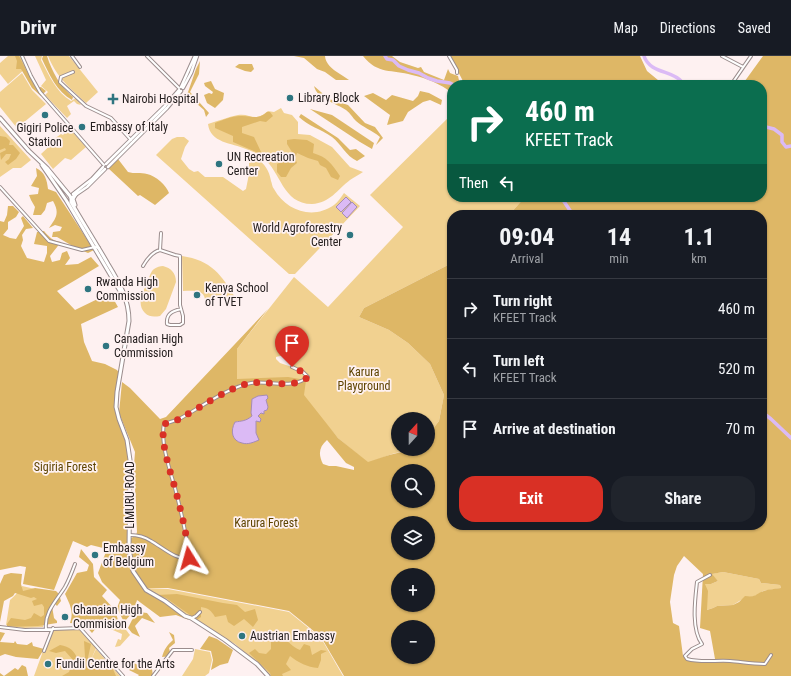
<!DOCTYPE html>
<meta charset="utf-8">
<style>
body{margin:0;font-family:"Roboto Condensed",sans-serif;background:#20242c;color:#f1f3f6;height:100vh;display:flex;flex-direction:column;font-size:15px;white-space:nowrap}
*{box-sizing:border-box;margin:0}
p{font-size:13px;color:#9ea1a6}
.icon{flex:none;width:22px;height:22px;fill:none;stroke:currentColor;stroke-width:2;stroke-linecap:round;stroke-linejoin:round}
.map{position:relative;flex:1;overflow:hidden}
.details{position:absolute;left:447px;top:154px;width:320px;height:320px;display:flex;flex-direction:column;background:#171b24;border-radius:16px;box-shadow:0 1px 3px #0004}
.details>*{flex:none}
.top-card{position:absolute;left:447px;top:24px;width:320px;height:122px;border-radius:16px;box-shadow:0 1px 3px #0004;background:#0b6e4f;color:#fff;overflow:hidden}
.needle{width:26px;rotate:21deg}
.buttons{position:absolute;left:391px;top:356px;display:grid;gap:8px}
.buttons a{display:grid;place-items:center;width:44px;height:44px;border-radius:50%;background:#171b24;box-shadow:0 1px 3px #0004;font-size:20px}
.pin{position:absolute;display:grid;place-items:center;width:34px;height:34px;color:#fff;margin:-41px -17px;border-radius:50% 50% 50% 0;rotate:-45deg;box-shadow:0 0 4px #0007}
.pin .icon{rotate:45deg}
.me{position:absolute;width:44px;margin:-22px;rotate:352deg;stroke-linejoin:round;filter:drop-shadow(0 0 3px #0008)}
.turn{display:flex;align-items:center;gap:14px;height:84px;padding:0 12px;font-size:18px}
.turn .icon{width:52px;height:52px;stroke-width:2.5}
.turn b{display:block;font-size:28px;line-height:34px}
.then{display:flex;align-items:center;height:38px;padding:0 12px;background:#0003;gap:8px;font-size:15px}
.eta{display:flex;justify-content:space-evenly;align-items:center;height:68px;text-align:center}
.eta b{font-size:24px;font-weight:700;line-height:28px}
.button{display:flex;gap:8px;margin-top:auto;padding:8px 12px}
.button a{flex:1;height:46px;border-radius:16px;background:#d93025;color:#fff;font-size:16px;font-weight:700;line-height:46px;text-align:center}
.button a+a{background:#20242c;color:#f1f3f6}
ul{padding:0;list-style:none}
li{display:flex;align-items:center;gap:12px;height:60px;padding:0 12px;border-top:1px solid #363941}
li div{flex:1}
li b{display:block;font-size:15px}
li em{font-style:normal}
header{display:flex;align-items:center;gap:24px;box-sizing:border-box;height:56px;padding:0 20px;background:#171b24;border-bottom:1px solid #363941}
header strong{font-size:19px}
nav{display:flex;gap:22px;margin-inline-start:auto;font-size:14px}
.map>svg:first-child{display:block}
.green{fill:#f1d190;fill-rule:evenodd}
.forest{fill:#deb766;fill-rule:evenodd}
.water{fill:#dbbaf5;stroke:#a58cb5}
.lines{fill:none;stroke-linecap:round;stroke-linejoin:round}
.river{stroke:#dbbaf5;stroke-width:3.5}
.minor-casing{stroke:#9b8d8d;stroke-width:4}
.tertiary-casing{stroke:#9b8d8d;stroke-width:4.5}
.secondary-casing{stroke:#9b8d8d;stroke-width:5}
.minor{stroke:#fff;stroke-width:2}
.tertiary{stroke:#fff;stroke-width:2.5}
.secondary{stroke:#fff;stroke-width:3}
.route{stroke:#d93025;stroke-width:7;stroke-dasharray:0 12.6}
.poi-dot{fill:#2e7580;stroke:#fef1f1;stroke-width:1.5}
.labels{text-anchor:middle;stroke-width:3.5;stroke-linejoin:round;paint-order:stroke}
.poi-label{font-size:12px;fill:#262020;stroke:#fef1f1;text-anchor:start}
.park-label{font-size:12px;fill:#5e4400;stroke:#fef1f1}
.street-label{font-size:12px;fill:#262020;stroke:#fef1f1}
</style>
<header>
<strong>Drivr</strong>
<nav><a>Map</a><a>Directions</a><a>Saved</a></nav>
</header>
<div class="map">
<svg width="791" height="620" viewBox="0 0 791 620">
<rect width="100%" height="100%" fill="#fef1f1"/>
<path class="green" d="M8,0H21L26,12L8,28L0,18V7Z
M35,0H42L41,4C49,19 56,36 71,45L76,42L81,49L77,48L74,45L67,50L71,58L67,62L45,39L48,36L41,30L46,24Z
M48,0H69L98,36L86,47C68,30 58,23 48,0Z
M22,17L32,34L46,48L17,72L0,51V36Z
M281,52L284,57L292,59L298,66V78L310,79L332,91L350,111L363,116C359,119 354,121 350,124C337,134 330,147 312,148C282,148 281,115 263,102C258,98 252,95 246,93C232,87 210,87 208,68C218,65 228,61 238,59C251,57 254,67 268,55L274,56Z
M452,58V141H525L509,159H452V207L364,252L359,261L389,274L408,287L430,308L444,339L439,365L428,379V363H398V393H412L392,398L368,407L338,382L326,368L279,411L226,314L237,315V293L294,221L328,251L403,171L370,139ZM288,298L293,309L292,311L280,307L276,303V301Z
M0,70L31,104L21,112H13L0,121Z
M69,72L86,91L71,104L65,102L53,113L41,98L55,85L54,83L61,78L63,79Z
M177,81H184L189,85L185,91L181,103L189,113L194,116L198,115L205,121H223L243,135L246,133L249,118V107L256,102C265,108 269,114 271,125C272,127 272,131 274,133C286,155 313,164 334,149C338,146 341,141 344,137L360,150L295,218H289L156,99L172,83Z
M182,200C211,204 222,219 236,243H205C203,233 192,235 183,235Z
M163,210C171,212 176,217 176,226L166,253L160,260C154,261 149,261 145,257C136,248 143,236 147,227C149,223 150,216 154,213C157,211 160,210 163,210Z
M723,516L759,523L761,527L780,529L781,532L763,535L758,539L741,544L733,549L717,550L713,552L707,554L705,528H711L718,525L711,518Z
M22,530L57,538L46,557L43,571L23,572L6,569L10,544C15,540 17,536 22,533Z
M146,532L168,533L289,556L321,582L343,620H269L256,606L235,588L199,567Z
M107,567C111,568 113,568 117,568C123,569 127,575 130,579L120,590L115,591L118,583L121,584L122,578L106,571Z
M51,573H80L96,592L90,606L96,593L120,620H34Z
M195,593L210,596L212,604L209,617L205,620H182L193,603Z"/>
<path class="forest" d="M15,0H19L36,32L41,31L46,35L41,40L32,32L21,13H16L17,5Z
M43,0H47C52,16 60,30 73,41L72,44C57,36 49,18 42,3Z
M294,0H325C326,12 340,17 349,24H336L325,16L317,13L304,2Z
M363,0H392L400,6L418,12L421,11L424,16L444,24L448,13L450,17L458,20L460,29H452V37C441,28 426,22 412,19C392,13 378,19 363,0Z
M450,0H640L647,15L664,29H465Z
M763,0H791V620H344L321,581L289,555L168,532H145L189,564L176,559L160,561L137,544L134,555L124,566L117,552L120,544L102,526L98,517L107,493L91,489L87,491L73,485L54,534L23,528L26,511L20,510L0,514V165L4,166L7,159L8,150H13L19,156L16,161L8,166V173L3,179L10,182L16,183L24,170L21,162L23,160L33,172L26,173L22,179L23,184L21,190L27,202L44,206L47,197V190L34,188L37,176L44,175C49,181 53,185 61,186L50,200L52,206L60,204L62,197L67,195L70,202L65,209L78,208L91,201L99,210L57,235L75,254L110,237L118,251L81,268L84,286L92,305L105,308L117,314L121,320L116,356L129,395L130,483L136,479L137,476L134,409L135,396L119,357L122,326L130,332L160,363L166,361L268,253L237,293V323L288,321L306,324L304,339L338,382L368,406C389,399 405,393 428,393V379L439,365L444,339L430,308L408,287L389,274L359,261L364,252L452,207V469H762V159H509L525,141H762V29H742ZM266,344L268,351L267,354L258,360L256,367V377L235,366L242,365L248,364L252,360V348ZM327,384L346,407L354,411V414L336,410H329L323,408C318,398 319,391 327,384ZM398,415H428V445H398ZM398,467H428V497H398ZM684,500L703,518L700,572L710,575L715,603L696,604L683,600L679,570L673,567L670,546L674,519L677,510ZM723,516L759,523L761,527L780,529L781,532C775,533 769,533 764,535C756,537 757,542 745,540L739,546L733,549L717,550L713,552L707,554L708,535L705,528H711L718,525L712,518ZM398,519H428V549H398ZM398,571H428V601H398Z
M200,5L199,18L190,36L209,57L206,61L204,54L187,39L196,13Z
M239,8H252L254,13L251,16L245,15L235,11Z
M211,25L215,33L224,37L223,44L215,52L207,47L204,39L209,37L212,38L213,36L205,30L204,27Z
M314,30L329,43L348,49L365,67L375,71L383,82L376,89L380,81C372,74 362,71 356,65C352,61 351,58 346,54C336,47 317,43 314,30Z
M420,35L429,37L442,44L441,49L430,44L423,46L408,56L403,65L387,69L390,59L364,40L373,37L386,44L392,39L413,45L418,40Z
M310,53L332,59L374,87L372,93L360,86Z
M267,56H270L273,60L266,66L260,65L242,71V77L254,81L262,98L258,97L233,86V80L215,72V67C223,64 231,60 240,60C251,59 257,65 267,56Z
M301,58L338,82L350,94L356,93L365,100L357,105C346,100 341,88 332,81C321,73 308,70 299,61Z
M0,80L6,81L10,85L9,89H13L20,97L16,103L8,109L5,106L9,103L11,98H6L1,104L0,97L6,94L5,92L0,94Z
M294,83L307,84L314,88L313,97C327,101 332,108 340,120L338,124L331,121L326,112L320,109L318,105L308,102L297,97L295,102L297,107L291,112L286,121H281L277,116V108L290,101L292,96L287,88V84Z
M118,103L128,116C134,118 141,116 147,118C156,120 166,129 169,137L155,149L140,139L138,140L108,112Z
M36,112C45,116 47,124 48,133L56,136L94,194L88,197L76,192L57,181H52L53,176L60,175L62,171L55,169L49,172C56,162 60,157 53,145L47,147L45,154L41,159H33L35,151L31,144L29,139L38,138L39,132L31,130L37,120Z
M81,493L93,508L94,521L107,534L102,540L115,554L118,564L111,568L102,565L92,577L84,568L70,567C74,555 70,549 65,538L77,517L87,515L89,509L79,501Z
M11,517L22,518L21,528L23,535L35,532L56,535L59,538L61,545L57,550L55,548L52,550L54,562L57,565V567L38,570L7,571V568L11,562L25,564L31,562L34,557L41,561L44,559V551L42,548L34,550L32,545L37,543L34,541L31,542L15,537L13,540L4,545L0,566V528L4,519Z
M177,538L223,547L237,549L245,556L255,553L258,564L253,571L244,563L234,570L228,566L226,559L215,561C211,554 208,552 201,551V561L197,564L166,542L157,539Z
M139,556L147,557L155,567L142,562L135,570L140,581L132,577L128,572L132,564Z
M0,576L5,577L0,586L14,587L15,585L17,588L27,589L32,586L33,590L44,593L38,603L16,601L5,598L0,600Z
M169,576L174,579L175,587L169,592L171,600L162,601C164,594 167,589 173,584Z
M209,580L217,583L233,594L228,607L220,609L211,614L213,604L211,595L200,593Z
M282,582C289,585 292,591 300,594L304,588L310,590L312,599L321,594L327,595L321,598V604L318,612C307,611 299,607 290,600L286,608L291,614L282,618L283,620H271L270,617L249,597L255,593L259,597L266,598L271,593V584Z
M84,585L91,588L87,606L90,611L105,614L112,611L116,620H62L69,616L73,604L65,595L56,597L49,595L60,589C70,591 74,594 78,604L85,601Z
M133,606L139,610L141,608L151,606L153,620H138L139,619L129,614Z
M22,609L26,611L28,620H0V617L4,620L15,612L18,614Z"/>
<path class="water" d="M346,141L351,146L341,156L336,151Z
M352,146L357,151L347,162L342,157Z
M267,339L268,342L266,344L268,351L267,354L264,355V358L261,357L258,360L261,363L260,366L256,365V377L259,384C254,386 248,389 242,387C232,385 230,375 235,366C242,365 246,365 252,360L251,357L252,343L258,340Z"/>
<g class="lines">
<path class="river" d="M385,0L387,3L393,4L399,10L408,14L419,17L428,22L437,25L450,27L454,29
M644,0C650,18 673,14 682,26V29
M762,70L774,73L782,79V86L786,91L791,90
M562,141L563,144L573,159
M762,356L771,363L791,382"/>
<defs>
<path id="minor" d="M22,0L31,20L40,36L104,109
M72,0L80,11
M147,0L179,32
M449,0L457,14V17
M722,0L743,11
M73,16L61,21L60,26L86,50L111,62L131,84
M731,29L751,0
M0,131L49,185L82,194L95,191L99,192
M160,194L175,199L180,200V249L183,260V267L180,269H170L167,268C166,258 172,255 181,253
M160,194L161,177
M143,210C147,203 152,196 160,194
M130,479C137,479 145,481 151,485C162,491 177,505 189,502C187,478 181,455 175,432C170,415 160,385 164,368C169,366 176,365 181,362C201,351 229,331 251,327C269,324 292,334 308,321L303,316L292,311
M710,519L697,526C695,544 691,573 702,588L692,593L685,600L687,603C701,607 716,604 730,605C742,606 753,608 765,608L771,599
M192,562L196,560L200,556
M0,571L25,574L80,572L123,620
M46,573C44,556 57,544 65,531C69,524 72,516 75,508
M44,595L53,572
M153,620L173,594H192"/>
<path id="tertiary" d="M181,31L195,0
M183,32L191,17L197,0
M106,108L165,50L179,34
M108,111L167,52L181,35
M73,138L92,123L103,111
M71,142L87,131L105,113"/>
<path id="secondary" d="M0,62L29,95L47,112L70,140L71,142V146C83,167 96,187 108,208C119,226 129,243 129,265L117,336L116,351L119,363L127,384L130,404L129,494L131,503L133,515L146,534L165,545L185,560L191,562L225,584L257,608L268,620
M42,109L66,144L123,240
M75,149L73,143L76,138"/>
</defs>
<use href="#minor" class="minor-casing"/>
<use href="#tertiary" class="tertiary-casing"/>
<use href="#secondary" class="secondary-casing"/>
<use href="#minor" class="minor"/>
<use href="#tertiary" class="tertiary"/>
<use href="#secondary" class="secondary"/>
</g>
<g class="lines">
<path class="route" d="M189,502C187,478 181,455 175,432C170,415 160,385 164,368C170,366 176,365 181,362C201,351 229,331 251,327C269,324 292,334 308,321L303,316L292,311"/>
</g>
<g class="poi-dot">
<circle cx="290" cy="42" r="4"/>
<path d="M111 37h4v4h4v4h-4v4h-4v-4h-4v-4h4z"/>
<circle cx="45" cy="59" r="4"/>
<circle cx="82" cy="71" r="4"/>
<circle cx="219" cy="108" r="4"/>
<circle cx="350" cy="179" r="4"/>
<circle cx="88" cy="233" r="4"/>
<circle cx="197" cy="239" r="4"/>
<circle cx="106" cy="290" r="4"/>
<circle cx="95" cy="499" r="4"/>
<circle cx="65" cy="561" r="4"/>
<circle cx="242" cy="580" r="4"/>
<circle cx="48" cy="608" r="4"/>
</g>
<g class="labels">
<g class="poi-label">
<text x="298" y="46">Library Block</text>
<text x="122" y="47">Nairobi Hospital</text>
<text x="90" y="75">Embassy of Italy</text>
<text x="45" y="76" text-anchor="middle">Gigiri Police<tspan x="45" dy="14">Station</tspan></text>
<text x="227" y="105">UN Recreation<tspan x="227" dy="14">Center</tspan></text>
<text x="342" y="176" text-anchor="end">World Agroforestry<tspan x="342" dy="14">Center</tspan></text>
<text x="96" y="230">Rwanda High<tspan x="96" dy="14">Commission</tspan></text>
<text x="205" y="236">Kenya School<tspan x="205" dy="14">of TVET</tspan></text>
<text x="114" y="287">Canadian High<tspan x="114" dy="14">Commission</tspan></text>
<text x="103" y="496">Embassy<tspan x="103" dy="14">of Belgium</tspan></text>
<text x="73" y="558">Ghanaian High<tspan x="73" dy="14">Commision</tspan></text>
<text x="250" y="584">Austrian Embassy</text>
<text x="56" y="612">Fundii Centre for the Arts</text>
</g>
<g class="park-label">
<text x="364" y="320">Karura<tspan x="364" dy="14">Playground</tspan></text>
<text x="65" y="415">Sigiria Forest</text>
<text x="266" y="471">Karura Forest</text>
</g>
<g class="street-label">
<text transform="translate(130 439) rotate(-90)" y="4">LIMURU ROAD</text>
</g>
</g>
</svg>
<div class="buttons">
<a><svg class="needle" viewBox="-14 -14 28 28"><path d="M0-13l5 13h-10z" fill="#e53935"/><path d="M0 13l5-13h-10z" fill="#9ea1a6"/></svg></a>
<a><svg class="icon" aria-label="search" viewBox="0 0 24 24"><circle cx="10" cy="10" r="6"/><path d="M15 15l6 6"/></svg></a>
<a><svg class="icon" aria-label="layers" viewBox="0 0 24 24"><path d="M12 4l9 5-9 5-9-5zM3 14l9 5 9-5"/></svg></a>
<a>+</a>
<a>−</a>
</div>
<div class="pin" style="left:292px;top:311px;background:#d93025"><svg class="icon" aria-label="arrive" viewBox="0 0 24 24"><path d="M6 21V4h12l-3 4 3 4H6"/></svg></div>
<svg class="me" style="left:189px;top:502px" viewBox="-20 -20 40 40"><path d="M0-17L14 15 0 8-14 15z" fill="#d93025" stroke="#fff" stroke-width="4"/></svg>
<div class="top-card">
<div class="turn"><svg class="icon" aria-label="right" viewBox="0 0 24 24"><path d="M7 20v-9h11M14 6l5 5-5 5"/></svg><div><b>460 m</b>KFEET Track</div></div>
<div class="then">Then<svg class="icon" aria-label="left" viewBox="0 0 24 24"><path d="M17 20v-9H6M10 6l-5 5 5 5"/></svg></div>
</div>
<section class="details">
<div class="eta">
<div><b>09:04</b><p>Arrival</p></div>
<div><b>14</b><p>min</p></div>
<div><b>1.1</b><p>km</p></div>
</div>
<ul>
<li><svg class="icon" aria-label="right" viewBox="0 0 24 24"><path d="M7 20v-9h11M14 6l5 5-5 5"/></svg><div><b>Turn right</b><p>KFEET Track</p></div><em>460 m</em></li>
<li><svg class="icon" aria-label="left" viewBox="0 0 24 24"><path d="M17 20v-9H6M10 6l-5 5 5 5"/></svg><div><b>Turn left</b><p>KFEET Track</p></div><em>520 m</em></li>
<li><svg class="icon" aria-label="arrive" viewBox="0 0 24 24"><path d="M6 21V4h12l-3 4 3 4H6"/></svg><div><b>Arrive at destination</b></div><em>70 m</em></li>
</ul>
<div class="button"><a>Exit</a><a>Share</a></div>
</section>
</div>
